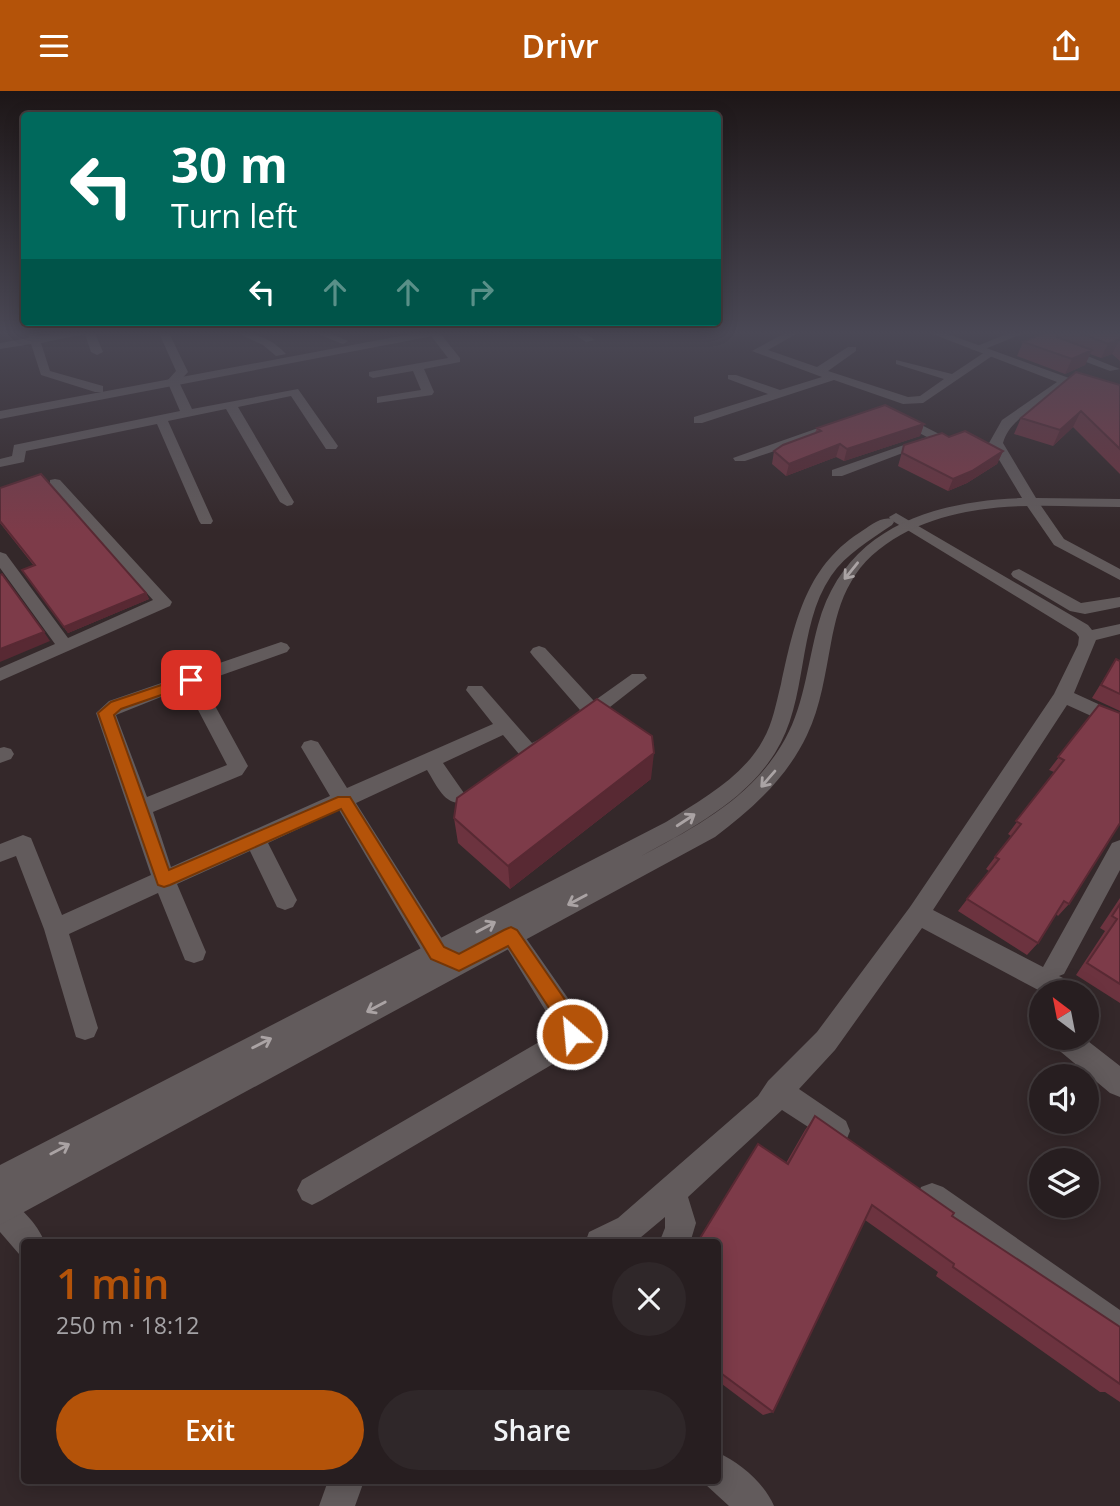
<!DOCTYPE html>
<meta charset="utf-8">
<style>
body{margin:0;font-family:"Open Sans",sans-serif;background:#2f2729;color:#f1f3f6;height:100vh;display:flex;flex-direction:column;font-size:26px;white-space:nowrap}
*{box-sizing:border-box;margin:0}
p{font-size:23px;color:#a4a2a5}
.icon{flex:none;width:38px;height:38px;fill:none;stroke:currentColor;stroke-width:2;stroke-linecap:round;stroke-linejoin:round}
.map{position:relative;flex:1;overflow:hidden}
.side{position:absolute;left:21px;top:1148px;width:700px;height:245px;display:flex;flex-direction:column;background:#271e20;border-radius:7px;box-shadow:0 4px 18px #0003,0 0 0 2px #433c3e}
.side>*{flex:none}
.guide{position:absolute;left:21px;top:21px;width:700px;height:214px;border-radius:7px;box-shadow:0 4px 18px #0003,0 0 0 2px #433c3e;background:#00695c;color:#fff;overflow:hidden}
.needle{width:46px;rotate:328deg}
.buttons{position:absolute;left:1029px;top:889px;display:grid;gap:14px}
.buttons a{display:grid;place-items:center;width:70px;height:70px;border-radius:50%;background:#271e20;box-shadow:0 4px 18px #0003,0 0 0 2px #433c3e;font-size:35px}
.pin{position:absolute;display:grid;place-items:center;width:60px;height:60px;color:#fff;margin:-30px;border-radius:14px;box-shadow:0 4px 10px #0006}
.me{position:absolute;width:77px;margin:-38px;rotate:333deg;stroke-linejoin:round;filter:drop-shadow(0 0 5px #0008)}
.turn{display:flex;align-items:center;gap:24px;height:147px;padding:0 35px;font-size:32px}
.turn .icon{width:91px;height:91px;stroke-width:2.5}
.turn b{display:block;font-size:49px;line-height:60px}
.lanes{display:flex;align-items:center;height:66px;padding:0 35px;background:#0003;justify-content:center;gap:35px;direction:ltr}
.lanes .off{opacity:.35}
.round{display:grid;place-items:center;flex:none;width:74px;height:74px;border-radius:37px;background:#2f2729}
.headline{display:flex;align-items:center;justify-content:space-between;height:119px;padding:0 35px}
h1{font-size:42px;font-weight:600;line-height:52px;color:#b45309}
.cta{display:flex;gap:14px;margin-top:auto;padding:14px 35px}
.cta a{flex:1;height:80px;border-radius:42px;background:#b45309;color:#fff;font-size:28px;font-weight:600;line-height:80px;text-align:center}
.cta a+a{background:#2f2729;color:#f1f3f6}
header{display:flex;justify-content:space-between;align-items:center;height:91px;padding:0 35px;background:#b45309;color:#fff;font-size:32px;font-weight:600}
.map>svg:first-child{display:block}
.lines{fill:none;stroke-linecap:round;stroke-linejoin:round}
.minor{fill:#625b5c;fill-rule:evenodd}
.tertiary{fill:#625b5c;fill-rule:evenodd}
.wall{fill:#6c333f}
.shaded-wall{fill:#582933}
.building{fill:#7d3b49;stroke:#582933;stroke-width:2}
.oneway{stroke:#aaa3a4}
.route{fill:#b45309;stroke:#753606;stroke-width:2}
</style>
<header><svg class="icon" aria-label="menu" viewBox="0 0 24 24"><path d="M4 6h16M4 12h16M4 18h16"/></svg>Drivr<svg class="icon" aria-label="share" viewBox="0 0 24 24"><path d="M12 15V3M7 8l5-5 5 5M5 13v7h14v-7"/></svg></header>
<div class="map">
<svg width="1120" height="1415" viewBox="0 0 1120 1415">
<rect width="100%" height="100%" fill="#34282a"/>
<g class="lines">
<path class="minor" d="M28,242H38L39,245L60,242H95L103,261L97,264L91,261L85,243L41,252L50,280L103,295V301H95L41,284L31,253L0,258V252L29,247Z
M159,242H169L188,281L179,291L192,318L298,298L338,355L336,358H326L291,305L238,316L294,411L292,414L287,415L280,411L226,318L168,330L213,430L211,433H201L199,430L157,333L26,360L24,371L0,376V368L12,365L14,354L180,320L167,290L176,280Z
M237,242C257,242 272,248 286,263L276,265L263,254Z
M315,242H330L348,250L343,253Z
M429,242H440L460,267V271L424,278L434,301L432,304L377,312V306L421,299L413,280L373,287L369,285V281L448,267Z
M572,242H585L595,249L586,251Z
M785,242L796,243L768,259L817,276L848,256H856V260L828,280L908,306L920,305L944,288L896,273V269L952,283L985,261L995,263L923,312L903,313L834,289L702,332H694V326L768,303L728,288V284H736L780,299L822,286L752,260Z
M1009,242H1024L980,260L970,258Z
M1057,256H1065L1120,278L1110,280L1057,260Z
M898,322L945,346L842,385H832V379L927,346L894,329V323Z
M841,329L846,330V336L745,370H735L733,367Z
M55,388L60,389L172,511L170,515L0,590V577L55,553L0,477V461L6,463L68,547L153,509L50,395V389Z
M1032,408L1037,409L1064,448L1120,478V489L1054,454L1025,412Z
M896,422L1088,534L1092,539L1120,533V543L1096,549L1074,602L1120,623V638L1067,614L933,819L1043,876L1112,752L1120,749V779L1064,883L1059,885L1075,893L1079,901H1042L922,837L835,959L799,998L846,1030L850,1040L846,1050L836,1054L782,1019L688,1106L696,1132L690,1152H659L665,1137V1126L634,1152H585L589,1141L618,1127L758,1005L768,990L817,941L910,816L1054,603L1078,554L1079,546L1076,542L891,429L889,426Z
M1019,478L1081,512L1120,506V516L1085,523L1070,520L1013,486L1011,483L1013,480Z
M281,551L287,553L290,557L287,561L202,591L248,675L242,684L153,721L171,776L330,705L301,656L304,651L311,649L318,651L347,697L493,633L466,599L468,595H482L532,652L548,644L555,646L558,651L538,669L531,671L524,669L503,644L443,672L466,705L463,711C445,716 436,693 427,679L356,712L446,854L460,860L463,868L460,876L451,879L428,870L339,719L268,752L297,809L293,816L285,819L277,816L250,760L177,793L206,861L203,869L194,872L185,869L158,802L69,843L98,937L94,946L85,949L76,946L44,838L16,765L0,771V753L23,744L31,747L62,824L151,784L96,622L109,610ZM186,596L227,674L147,706L116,624Z
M539,555L545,557L594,610L632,583H644L647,587L587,634H573L570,629L580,619L533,565L530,561L533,557Z
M4,656L11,658L14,663L11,668L0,672V657Z
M511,834L519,837L579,923L585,943L575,960L322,1109L312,1114L302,1109L297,1099L302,1089L558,940L499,844L503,837Z
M1051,947H1084L1120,975V1006L1110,1002L1055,956Z
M932,1092L943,1096L1120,1219V1254L1108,1250L921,1118L917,1107L921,1096Z
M0,1104C18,1112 38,1133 45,1152H24V1165L19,1163L0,1141Z
M718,1362C740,1371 765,1393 774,1415H729L705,1393L704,1390H718Z
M328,1390H364L355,1415H319Z"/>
<path class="tertiary" d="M416,242H438L433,245L0,328V320Z
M930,242H945L1069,287L1071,290C1052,315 1012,320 1003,352L1036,407L1120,408V416C1069,416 1017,411 966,421C923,429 873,451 851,491C840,509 835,531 831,552C825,583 821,615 807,644C786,688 752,718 715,746L0,1134V1074L666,731C701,709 743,686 763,649C773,632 776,612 781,593C794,534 805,477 859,442C869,436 880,425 892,428L894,431L892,434C870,449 846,463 831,485C796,537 809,609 775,662C745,710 689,739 641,765C694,737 749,708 781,655C804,619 807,574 818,534C844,438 931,410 1022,407L989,352L1002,329L1057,291Z"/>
</g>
<path class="wall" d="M1044,242H1120V270L1112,263L1101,267L1090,263L1085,274L1065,283L1017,265L1023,251Z
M1120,294V383L1073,336L1053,355L1014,343L1021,327Z
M924,333L920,345L844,370L836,366L786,385L772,373L774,360L815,342L817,337Z
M904,354L1003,360L997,373L967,392L948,400L898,375Z
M0,397L146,502L149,508L68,542L22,479L34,475L0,432Z
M1116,568L1120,570V620L1092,607Z
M1099,614L1069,813L1058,825L1056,823L1038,852L1027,864L958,820L989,780L986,778L1011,745L1008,743L1054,681L1049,679Z
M651,688L510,798L458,752L454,727Z
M1120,807V912L1076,884L1105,840L1100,837Z
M815,1025L952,1125L1120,1236V1311L1105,1301H1100L936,1185L938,1181L865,1129L773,1321L763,1324L718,1290V1152L786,1072L805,1039Z"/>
<path class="shaded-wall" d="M1120,248L1112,263L1101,267L1108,253Z
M1092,259L1085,274L1065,283L1072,268Z
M1081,320L1073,336L1053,355L1060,339Z
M924,333L920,345L844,370L847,358Z
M840,353L836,366L786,385L789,373Z
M1003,360L997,373L967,392L948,400L953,388Z
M146,502L149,508L68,542L64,536Z
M44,541L50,550L0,571V558Z
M654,662L651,688L510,798L508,775Z"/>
<path class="building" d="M1044,242H1057V246L1092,259L1072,268L1023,251Z
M1080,242H1120V248L1108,253Z
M1076,281L1120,294V358L1081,320L1060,339L1021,327Z
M885,314L924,333L847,358L840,353L789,373L774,360L783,354L821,340L817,337Z
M965,340L1003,360L972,380L953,388L902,362L904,354L942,342L949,346Z
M41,383L146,502L64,536L22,479L35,474L0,430V397Z
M2,483L44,541L0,558V484Z
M1116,568L1120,570V603L1101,594Z
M597,608L652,645L654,662L508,775L454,727L457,707Z
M1099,614L1120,622V732L1069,813L1064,810L1038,852L967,808L999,768L995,766L1021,733L1016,730L1064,669L1058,666Z
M1120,813V893L1087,872L1117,828L1112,825Z
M815,1025L954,1122L952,1125L1120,1236V1293L953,1176L954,1173L872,1114L773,1321L718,1280V1152H697L758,1053L788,1073Z"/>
<defs><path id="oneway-shaft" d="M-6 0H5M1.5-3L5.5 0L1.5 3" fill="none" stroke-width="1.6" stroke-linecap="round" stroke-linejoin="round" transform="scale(1.75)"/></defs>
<g class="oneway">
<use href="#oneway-shaft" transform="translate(851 480) rotate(129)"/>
<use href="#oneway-shaft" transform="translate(768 688) rotate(131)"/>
<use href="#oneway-shaft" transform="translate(686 729) rotate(-33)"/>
<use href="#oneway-shaft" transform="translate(577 809) rotate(152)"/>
<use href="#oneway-shaft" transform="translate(486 836) rotate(-28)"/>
<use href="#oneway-shaft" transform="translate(376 916) rotate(152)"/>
<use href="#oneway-shaft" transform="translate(262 952) rotate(-27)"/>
<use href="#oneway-shaft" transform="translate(60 1058) rotate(-28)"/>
</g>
<linearGradient id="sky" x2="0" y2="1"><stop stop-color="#1d1617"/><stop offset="0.55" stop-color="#4a4855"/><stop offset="1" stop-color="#4a4855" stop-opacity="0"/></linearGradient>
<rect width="1120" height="440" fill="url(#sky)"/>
<path class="route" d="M191,584L196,585V592L121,618L114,624L169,779L338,706H350L444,856L459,863L504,839L511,836L517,839L577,926L582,943L579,950L572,953L565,950L561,935L508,855L459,880L431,868L341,718L170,794L164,796L158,794L98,622L111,611Z"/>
</svg>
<div class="buttons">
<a><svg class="needle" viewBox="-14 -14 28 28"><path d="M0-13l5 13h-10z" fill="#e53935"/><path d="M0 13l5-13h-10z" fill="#a4a2a5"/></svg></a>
<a><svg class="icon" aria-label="sound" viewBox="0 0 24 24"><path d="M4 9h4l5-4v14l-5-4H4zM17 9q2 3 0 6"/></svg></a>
<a><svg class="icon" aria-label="layers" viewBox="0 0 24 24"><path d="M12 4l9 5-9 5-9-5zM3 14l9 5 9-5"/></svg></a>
</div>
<div class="pin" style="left:191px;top:589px;background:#d93025"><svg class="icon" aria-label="arrive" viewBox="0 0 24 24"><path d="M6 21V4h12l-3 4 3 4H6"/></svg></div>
<svg class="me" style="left:572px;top:943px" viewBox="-20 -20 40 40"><circle r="17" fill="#b45309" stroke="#fff" stroke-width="3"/><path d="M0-11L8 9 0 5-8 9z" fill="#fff"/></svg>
<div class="guide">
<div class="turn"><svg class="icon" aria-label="left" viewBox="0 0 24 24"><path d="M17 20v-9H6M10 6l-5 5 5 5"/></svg><div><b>30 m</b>Turn left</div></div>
<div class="lanes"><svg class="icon" aria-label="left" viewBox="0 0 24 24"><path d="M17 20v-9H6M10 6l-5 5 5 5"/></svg><svg class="icon off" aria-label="ahead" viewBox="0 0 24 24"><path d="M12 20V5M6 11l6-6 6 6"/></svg><svg class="icon off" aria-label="ahead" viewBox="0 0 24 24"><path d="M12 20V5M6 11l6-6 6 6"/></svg><svg class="icon off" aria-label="right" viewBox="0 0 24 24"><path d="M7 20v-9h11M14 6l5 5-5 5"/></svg></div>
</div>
<section class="side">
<div class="headline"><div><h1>1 min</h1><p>250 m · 18:12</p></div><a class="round"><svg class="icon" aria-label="close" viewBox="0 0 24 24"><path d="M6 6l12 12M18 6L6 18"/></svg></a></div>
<div class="cta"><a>Exit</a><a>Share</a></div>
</section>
</div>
